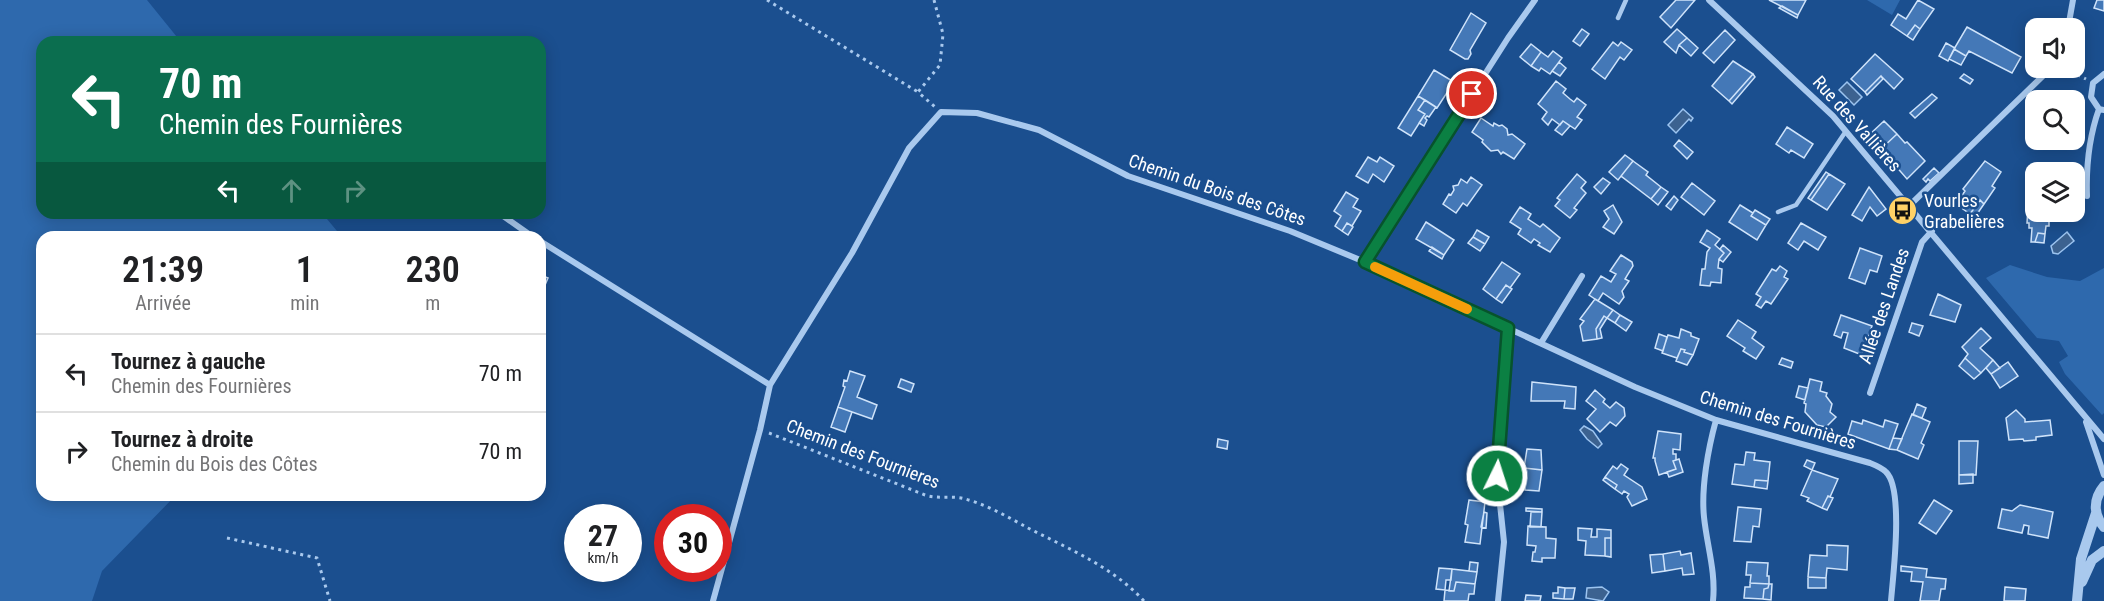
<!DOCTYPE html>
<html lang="fr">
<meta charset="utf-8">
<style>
body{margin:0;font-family:"Roboto Condensed",sans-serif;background:#f6f6f6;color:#202124;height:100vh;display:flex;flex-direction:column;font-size:22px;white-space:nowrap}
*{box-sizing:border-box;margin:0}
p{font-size:20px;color:#757577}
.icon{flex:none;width:33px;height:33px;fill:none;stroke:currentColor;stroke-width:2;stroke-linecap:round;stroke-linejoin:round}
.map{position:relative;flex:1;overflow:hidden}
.panel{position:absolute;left:36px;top:231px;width:510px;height:270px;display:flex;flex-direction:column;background:#fff;border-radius:18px;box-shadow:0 3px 15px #0003}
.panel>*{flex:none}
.guide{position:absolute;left:36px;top:36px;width:510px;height:183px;border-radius:18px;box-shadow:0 3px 15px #0003;background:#0b6e4f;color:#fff;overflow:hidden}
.tools{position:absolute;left:2025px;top:18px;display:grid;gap:12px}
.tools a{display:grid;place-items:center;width:60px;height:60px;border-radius:12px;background:#fff;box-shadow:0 3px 15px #0003;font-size:30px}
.speed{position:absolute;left:564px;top:504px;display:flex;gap:12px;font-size:30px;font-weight:700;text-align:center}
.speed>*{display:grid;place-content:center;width:78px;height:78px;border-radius:50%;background:#fff;box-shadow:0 3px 15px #0003;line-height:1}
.speed small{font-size:15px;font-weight:400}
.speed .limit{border:9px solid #d22;background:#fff;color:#111}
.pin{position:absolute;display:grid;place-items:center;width:51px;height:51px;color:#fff;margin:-26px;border:3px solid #fff;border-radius:50%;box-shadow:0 2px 6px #0007}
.me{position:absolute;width:66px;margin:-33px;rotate:4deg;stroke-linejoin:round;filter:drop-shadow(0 0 4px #0008)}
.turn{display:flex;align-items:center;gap:21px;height:126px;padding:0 24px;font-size:27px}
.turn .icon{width:78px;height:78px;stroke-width:2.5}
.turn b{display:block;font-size:42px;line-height:51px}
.lanes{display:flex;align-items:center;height:57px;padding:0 24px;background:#0003;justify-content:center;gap:30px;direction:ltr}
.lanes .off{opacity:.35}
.eta{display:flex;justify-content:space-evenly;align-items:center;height:102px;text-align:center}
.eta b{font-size:36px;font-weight:600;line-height:42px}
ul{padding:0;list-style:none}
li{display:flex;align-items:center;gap:18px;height:78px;padding:0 24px;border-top:2px solid #e0e0e0}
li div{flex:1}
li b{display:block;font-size:22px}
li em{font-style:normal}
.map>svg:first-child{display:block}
.green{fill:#2e69ad}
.water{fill:#3c6290;stroke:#9cc4f0;stroke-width:1.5}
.building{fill:#4478b7;stroke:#cfe3fa;stroke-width:1.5}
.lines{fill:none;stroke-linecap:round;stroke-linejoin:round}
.path{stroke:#a9c9ee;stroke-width:3;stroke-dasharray:3 4.5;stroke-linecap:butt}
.service{stroke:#a9c9ee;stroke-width:4.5}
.minor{stroke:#a9c9ee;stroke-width:6}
.tertiary{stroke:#a9c9ee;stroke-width:10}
.route-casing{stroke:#07532c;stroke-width:15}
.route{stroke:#0b8043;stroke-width:10}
.slow{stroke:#f59e0b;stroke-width:10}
.labels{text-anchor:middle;stroke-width:5;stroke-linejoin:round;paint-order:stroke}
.street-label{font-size:18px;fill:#fff;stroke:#1b4f8f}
.poi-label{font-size:18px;fill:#fff;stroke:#1b4f8f;text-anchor:start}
</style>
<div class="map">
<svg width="2104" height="601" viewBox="0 0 2104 601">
<rect width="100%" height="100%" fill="#1b4f8f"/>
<path class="green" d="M0,0H147L181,42H42V213H322L342,237H42V495H176L102,571L92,601H0Z
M1867,0H1900L1892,15Z
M2010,265L2047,277L2080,281L2104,268V413L2102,415L2065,374L2059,362L2068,356L2059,341L2037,338L1986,278Z"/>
<path class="water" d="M1847,82L1862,97L1854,105L1839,90Z
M1683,109L1693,118L1691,121L1689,119L1676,133L1668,125Z
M2067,232L2074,241L2058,254L2053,253L2051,246Z
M1584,426L1593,431L1602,444L1598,448L1587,439L1580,430Z
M1602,587L1609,592L1603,601L1586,598L1587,588Z"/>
<path class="building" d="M1676,0H1695L1671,28L1660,17Z
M1769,0H1806L1798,15Z
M1918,0L1934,9L1920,29L1915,25L1907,36L1891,25L1898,14L1906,19Z
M2097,0H2104V11L2094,8Z
M1782,6L1798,15L1797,18L1779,8Z
M1471,13L1486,23L1470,50L1471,54L1468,59H1465L1450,50Z
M1915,25L1920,29L1913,40L1907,36Z
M1967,27L2021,57L2012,73L1969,51L1966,56L1954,49Z
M1582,29L1589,34L1580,46L1573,41Z
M1677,29L1687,38L1679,45L1676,53L1664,42Z
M1725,30L1735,40L1714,63L1703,53Z
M1687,38L1698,48L1691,56L1679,45Z
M1613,42L1618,46L1621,42L1632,50L1624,60L1620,57L1605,79L1592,69Z
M1946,43L1955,48L1948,61L1939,56Z
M1531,44L1541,52L1531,66L1520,57Z
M1954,49L1966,56L1961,65L1949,59Z
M1553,51L1562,58L1550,74L1541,68L1539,71L1531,66L1541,52L1548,57Z
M1875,54L1903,79L1894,89L1881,76L1865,92L1851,79Z
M1733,61L1753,74L1729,101L1712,86Z
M1559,62L1566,68L1560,76L1552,71Z
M1434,70L1454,82L1437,108L1418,96Z
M1753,74L1755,77L1732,104L1729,101Z
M1964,74L1973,80L1970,84L1960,78Z
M1881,76L1883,79L1867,95L1865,92Z
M1556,81L1566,89L1563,93L1570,99L1574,102L1577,98L1586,105L1577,117L1582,120L1575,129L1563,121L1560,125L1552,119L1548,125L1542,119L1547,112L1538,104Z
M1932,94L1937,98L1915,118L1910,113Z
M1418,96L1425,100L1418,110L1425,114L1411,136L1398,128Z
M1425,100L1436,107L1429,117L1427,116L1425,118L1427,120L1424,126L1419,123L1425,114L1418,110Z
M1481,118L1493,126L1494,123L1499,126L1502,125L1507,129L1508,135L1512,134L1525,144L1514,159L1503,152L1501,154L1498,150L1491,151L1482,142L1483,140L1472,132Z
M1563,121L1570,126L1562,135L1555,130Z
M1884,121L1897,134L1881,149L1869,135Z
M1787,127L1813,144L1804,158L1791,150L1789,153L1776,144Z
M1897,134L1905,143L1907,142L1925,161L1907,179L1881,149Z
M1679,140L1693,152L1687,159L1674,146Z
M1625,155L1633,161L1618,180L1609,172Z
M1368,157L1377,162L1380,157L1394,166L1384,182L1373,174L1368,183L1356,176Z
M1633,161L1648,172L1646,175L1661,187L1651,199L1621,176Z
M1985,161L2001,172L1992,186L1995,188L1984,204L1980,200L1970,214L1956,204L1965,191L1963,189Z
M1934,168L1939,173L1930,181L1928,179L1926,182L1923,179Z
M1826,172L1829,174L1811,200L1808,198Z
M1577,174L1586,182L1581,188L1586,193L1574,208L1577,210L1570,218L1555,206L1560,200L1557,198Z
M1829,174L1845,184L1827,210L1811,200Z
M1471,177L1482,185L1467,206L1463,203L1456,213L1443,204L1449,194L1451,195L1454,190L1453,186L1458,185L1461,179L1467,183Z
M1603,178L1610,183L1601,194L1594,187Z
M1692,183L1715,201L1704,215L1681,197Z
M1661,187L1668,192L1658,205L1651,199Z
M1869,187L1886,209L1877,216L1870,207L1862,221L1852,215Z
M2029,190L2036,191V212H2063L2058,217L2055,215L2049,221V226H2046L2045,234L2038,233L2035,242H2031L2032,228H2029V223H2027Z
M1346,192L1358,199L1353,207L1361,211L1352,226L1347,223L1342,231L1335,226L1341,216L1334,211Z
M1674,196L1678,200L1671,210L1666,206Z
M1980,200L1984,204L1975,217L1970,214Z
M1613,205L1622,222L1614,234L1603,227L1609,219L1604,211Z
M1740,205L1753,213L1751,216L1766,225L1757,240L1729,222Z
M1520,207L1531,214L1528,219L1540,227L1543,224L1560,238L1550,252L1538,245L1540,243L1534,239L1531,243L1518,234L1521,229L1510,222Z
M1755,210L1770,219L1766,225L1751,216Z
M1426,222L1454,240L1444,255L1416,239Z
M1347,223L1353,227L1348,235L1342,231Z
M1801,223L1826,237L1818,250L1804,241L1798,250L1788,243Z
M1477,230L1489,237L1485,244L1473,237Z
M1707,230L1720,239L1715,245L1724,253L1719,259L1718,268L1722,269L1721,283L1711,282L1710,286L1700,285L1702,269H1705L1707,252L1710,248L1700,242Z
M2038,233L2045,234L2044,243L2035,242Z
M1473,237L1485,244L1480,251L1468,243Z
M1723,245L1731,252L1723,262L1719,259L1724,253L1720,249Z
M1432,247L1444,255L1442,259L1429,251Z
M1860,248L1882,256L1877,272L1870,270L1865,284L1849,278Z
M1621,255L1632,262L1633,266L1625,279L1629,281L1622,291L1624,297L1619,304L1603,293L1598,301L1589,295L1601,276L1611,282L1616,274L1610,271Z
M1502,262L1520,274L1510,288L1506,285L1496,299L1483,289Z
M1780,266L1787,271L1784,277L1788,279L1771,304L1766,301L1761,308L1756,305L1761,297L1756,294L1772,269L1776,271Z
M540,275L548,278L540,297Z
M1506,285L1512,289L1502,303L1496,299Z
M1938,294L1961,305L1955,322L1930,315Z
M1595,299L1613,310L1607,318L1604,316L1596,329L1597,339L1583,341L1580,326L1584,321L1580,319Z
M1613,310L1620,315L1615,323L1607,318Z
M1620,315L1632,322L1626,331L1615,323Z
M1841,315L1872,326L1862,355L1844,348L1848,333L1843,332L1841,338L1834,335Z
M1604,316L1607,318L1600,329L1602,338L1597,339L1596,329Z
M1738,320L1756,332L1752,338L1764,347L1756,359L1743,351L1745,348L1727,336Z
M1912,323L1923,326L1919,336L1909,332Z
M1981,328L1991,338L1980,348L1993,360L1981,373L1965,358L1968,354L1962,347Z
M1681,329L1691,333V336L1699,339L1693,355L1684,352L1685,350L1681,349L1677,358L1662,353L1668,335L1679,338Z
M1659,334L1667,337L1663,351L1655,348Z
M1681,349L1685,350L1684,352L1693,355L1687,365L1676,361Z
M1782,358L1793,362L1791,368L1779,364Z
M1965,358L1981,373L1974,379L1959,366Z
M1993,360L2000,368L1991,374L1986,368Z
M2008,362L2018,376L2000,388L1991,374Z
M850,371L865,376L857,397L877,405L872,419L838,407L845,387L843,386L844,380L847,381Z
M901,379L914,384L911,392L898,387Z
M1810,379L1822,382L1820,391L1827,393L1826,396L1832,404L1830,412L1836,417L1826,427L1817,425L1805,412L1806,404L1804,403Z
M1532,382L1576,387L1575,409L1564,408L1565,401H1531Z
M1799,386L1808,388L1805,400L1796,397Z
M1595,390L1605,399L1603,402L1610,408L1616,402L1624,408L1625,416L1616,426L1610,422L1600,432L1587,419L1596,409L1586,401Z
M1917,404L1926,408L1922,418L1913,415Z
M838,407L852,412L845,432L831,427Z
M2016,410L2025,419V422L2050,420L2052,435L2036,437V440L2024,441L2023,439L2009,440L2006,418Z
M1912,414L1930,422L1921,443L1924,445L1918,459L1897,450Z
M1863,420L1883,427L1885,420L1898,424L1889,449L1848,434L1852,421L1862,424Z
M1658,431L1681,434L1680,450L1673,449V454H1676V460L1673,461L1676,469L1659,475L1655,461V458H1653Z
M1893,438L1902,439L1897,450L1889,449Z
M1218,439L1228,441L1227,449L1217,447Z
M1959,441H1978L1976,475H1959Z
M1527,449L1541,450L1542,470L1524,468Z
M1746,452L1755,453L1754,460L1770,462L1768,481L1755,480L1754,487L1732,484L1735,464L1744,465Z
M1679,459L1683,472L1669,477L1667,472L1676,469L1673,461Z
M1807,460L1815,463L1812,470L1804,466Z
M1621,464L1628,469L1624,475L1642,487L1647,499L1632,506L1627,497L1629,494L1624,491L1622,494L1615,489L1617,485L1605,477L1613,466L1617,469Z
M1524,468L1542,470L1539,491L1525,490Z
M1812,470L1838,479L1830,497L1828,496L1822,508L1807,501L1809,498L1801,495Z
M1973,474V483L1959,484V475Z
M1605,477L1617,485L1615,489L1603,480Z
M1755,480L1768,481L1767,489L1754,487Z
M1828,496L1833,498L1827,510L1822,508Z
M1469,500L1485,502L1480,544L1465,542L1468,525L1465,524Z
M1934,500L1952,511L1936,534L1919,523Z
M2020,505L2053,512L2048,538L2028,534L2029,526L2024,525L2022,533L1998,528L2002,509L2012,511Z
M1738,507L1761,509L1759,527L1753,526L1751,542L1734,541Z
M1526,508L1542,509V512L1526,511Z
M1484,512L1487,513L1486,528L1481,527Z
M1531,512H1542L1541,527H1530Z
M1528,526L1546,527V538L1556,539L1555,558H1542V562L1532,561L1533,552H1535L1536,546L1527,545Z
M1578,528L1592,529L1591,537H1597V529L1611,530V538H1605V556L1585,555L1586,541L1578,540Z
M1605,538H1611V557L1605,556Z
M1827,545L1848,546L1847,570L1827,568L1826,578L1808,577L1810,555L1827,556Z
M1680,551L1681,555L1691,553L1694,574L1683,575L1682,568L1665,571L1663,554Z
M1663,554L1665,571L1652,573L1650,555Z
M1470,562L1478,563L1477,572L1469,571Z
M1747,562L1768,563L1767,576H1769V584L1750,583L1751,575H1746Z
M1901,566L1927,569L1926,577L1946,579L1945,589H1941L1939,601H1920L1923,582L1911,581L1912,572L1901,571Z
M1439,568L1452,569L1451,580H1446L1445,590L1436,589Z
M1452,569L1477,572L1475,584L1456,582L1454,591H1449Z
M1808,577L1826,578V588H1808Z
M1456,582L1475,584L1474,594H1469L1468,601H1444L1445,590L1454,591Z
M1750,583L1769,584L1768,588L1764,589L1763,599L1744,598L1745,587H1750Z
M1769,584H1772L1771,600L1763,599L1764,589L1768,588Z
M1558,587L1565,588L1564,599L1553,598V593H1558Z
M2005,587L2026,589L2025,601H2004Z
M1565,588H1575L1573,599H1564Z
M1526,595L1541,596L1540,601H1525Z"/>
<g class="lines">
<path class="path" d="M767,0L918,92
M934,0L943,34L940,65L918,92L935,107
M2064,68L2086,79
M769,433L925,495C937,499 949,496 961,498C984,503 1008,517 1028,528C1069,549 1113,567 1144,601
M227,538L317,558L330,601"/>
<path class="service" d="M1618,18L1626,0
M1778,212L1796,205L1846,131"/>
<path class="minor" d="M1709,0L1833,116L2104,439
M2068,28L2073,0
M2104,74L2093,83L2091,97L2099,109L2104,110
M2087,196C2086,167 2089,137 2099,109
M1909,206L2051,68
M499,213L533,237
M540,241L770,385
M1365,262L1508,38L1535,0
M1541,343L1582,276
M1870,393L1922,242L1932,231
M2086,422L2104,475
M713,601L760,430L770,385L852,253L909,148L941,112L977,113L1039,130L1128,176L1290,231L1365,262L1635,387L1716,420L1870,463C1875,465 1882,468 1886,472C1904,489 1893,576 1891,601
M1498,601L1504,542L1497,476L1508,328
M1713,601C1716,572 1707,546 1704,517C1701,488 1708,449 1716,420"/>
<path class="tertiary" d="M2104,486C2093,499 2093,515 2104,527
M2082,582L2092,560L2104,551
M2077,601L2081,559L2096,513"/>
</g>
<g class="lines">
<defs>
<path id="route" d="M1472,94L1365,262L1508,328L1497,476"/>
</defs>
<use href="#route" class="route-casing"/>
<use href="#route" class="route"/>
<path class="slow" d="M1375,267L1467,309"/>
</g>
<defs>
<symbol id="bus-disc" viewBox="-11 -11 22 22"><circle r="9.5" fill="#ffd166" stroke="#1b4f8f"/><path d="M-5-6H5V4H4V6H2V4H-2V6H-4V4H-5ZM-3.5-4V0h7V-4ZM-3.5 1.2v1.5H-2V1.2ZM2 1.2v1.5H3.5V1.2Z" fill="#111"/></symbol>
</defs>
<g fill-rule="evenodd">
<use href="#bus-disc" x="1886" y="194" width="33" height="33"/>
</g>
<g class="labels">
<g class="street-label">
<text transform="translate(1857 124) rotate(48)" y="6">Rue des Vallières</text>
<text transform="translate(1217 190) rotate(19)" y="6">Chemin du Bois des Côtes</text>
<text transform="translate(1884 306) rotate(-71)" y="6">Allée des Landes</text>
<text transform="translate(1778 420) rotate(17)" y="6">Chemin des Fournières</text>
<text transform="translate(863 454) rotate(21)" y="6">Chemin des Fournieres</text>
</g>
<g class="poi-label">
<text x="1924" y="207">Vourles<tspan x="1924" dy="21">Grabelières</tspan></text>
</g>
</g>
</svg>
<div class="tools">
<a><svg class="icon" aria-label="sound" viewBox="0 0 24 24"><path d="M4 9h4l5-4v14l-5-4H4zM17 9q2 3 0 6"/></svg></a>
<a><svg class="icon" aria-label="search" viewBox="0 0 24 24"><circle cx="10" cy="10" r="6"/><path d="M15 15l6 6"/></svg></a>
<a><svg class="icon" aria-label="layers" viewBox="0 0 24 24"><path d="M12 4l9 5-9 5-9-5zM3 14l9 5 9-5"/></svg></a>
</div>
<div class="speed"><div>27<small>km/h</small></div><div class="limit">30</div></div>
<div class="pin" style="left:1472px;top:94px;background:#d93025"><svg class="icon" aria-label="arrive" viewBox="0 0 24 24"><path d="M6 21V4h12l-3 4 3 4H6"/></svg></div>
<svg class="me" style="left:1497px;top:476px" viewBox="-20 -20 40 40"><circle r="17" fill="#0b8043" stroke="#fff" stroke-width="3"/><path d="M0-11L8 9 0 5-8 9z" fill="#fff"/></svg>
<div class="guide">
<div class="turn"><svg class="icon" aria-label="left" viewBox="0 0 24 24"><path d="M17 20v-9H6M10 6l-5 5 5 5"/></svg><div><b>70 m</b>Chemin des Fournières</div></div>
<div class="lanes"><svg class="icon" aria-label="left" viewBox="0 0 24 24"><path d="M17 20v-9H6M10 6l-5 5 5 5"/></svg><svg class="icon off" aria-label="ahead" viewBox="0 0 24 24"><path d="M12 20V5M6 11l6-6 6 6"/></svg><svg class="icon off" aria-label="right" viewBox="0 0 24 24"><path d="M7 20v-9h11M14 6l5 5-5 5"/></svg></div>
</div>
<section class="panel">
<div class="eta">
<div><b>21:39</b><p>Arrivée</p></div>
<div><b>1</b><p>min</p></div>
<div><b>230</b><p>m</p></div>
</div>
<ul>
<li><svg class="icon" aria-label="left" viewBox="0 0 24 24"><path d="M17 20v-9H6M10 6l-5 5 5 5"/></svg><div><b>Tournez à gauche</b><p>Chemin des Fournières</p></div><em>70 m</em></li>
<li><svg class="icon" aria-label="right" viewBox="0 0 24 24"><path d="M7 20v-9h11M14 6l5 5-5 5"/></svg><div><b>Tournez à droite</b><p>Chemin du Bois des Côtes</p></div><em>70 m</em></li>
</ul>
</section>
</div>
